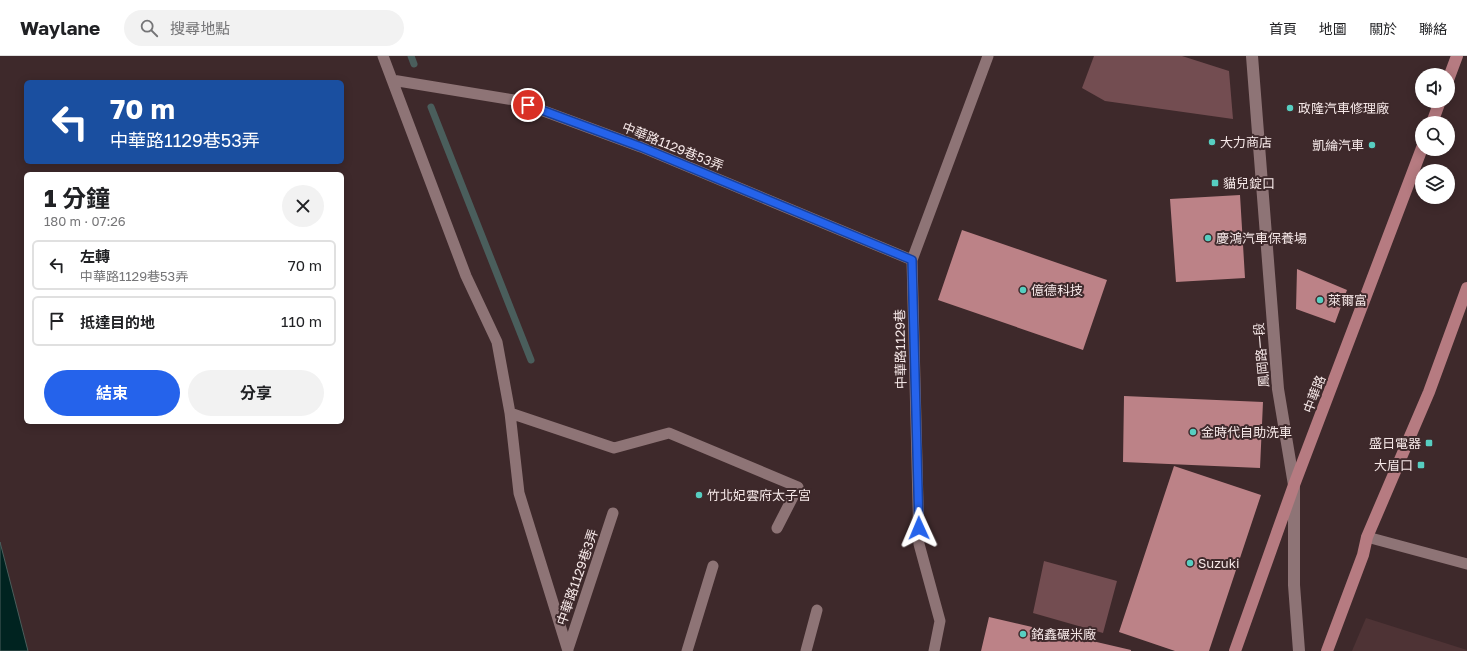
<!DOCTYPE html>
<html lang="zh-TW">
<meta charset="utf-8">
<style>
body{margin:0;font-family:"Golos Text","Noto Sans TC",sans-serif;background:#f2f2f2;color:#202124;height:100vh;display:flex;flex-direction:column;font-size:15px;white-space:nowrap}
*{box-sizing:border-box;margin:0}
p{font-size:13px;color:#757577}
.icon{flex:none;width:22px;height:22px;fill:none;stroke:currentColor;stroke-width:2;stroke-linecap:round;stroke-linejoin:round}
.map{position:relative;flex:1;overflow:hidden}
.details{position:absolute;left:24px;top:116px;width:320px;height:252px;display:flex;flex-direction:column;background:#fff;border-radius:6px;box-shadow:0 2px 10px #0003}
.details>*{flex:none}
.hud{position:absolute;left:24px;top:24px;width:320px;height:84px;border-radius:6px;box-shadow:0 2px 10px #0003;background:#1a4fa0;color:#fff;overflow:hidden}
.buttons{position:absolute;left:1415px;top:12px;display:grid;gap:8px}
.buttons a{display:grid;place-items:center;width:40px;height:40px;border-radius:50%;background:#fff;box-shadow:0 2px 10px #0003;font-size:20px}
.pin{position:absolute;display:grid;place-items:center;width:34px;height:34px;color:#fff;margin:-17px;border:2px solid #fff;border-radius:50%;box-shadow:0 1px 4px #0007}
.me{position:absolute;width:44px;margin:-22px;rotate:359deg;stroke-linejoin:round;filter:drop-shadow(0 0 3px #0008)}
.turn{display:flex;align-items:center;gap:14px;height:84px;padding:0 20px;font-size:18px}
.turn .icon{width:52px;height:52px;stroke-width:2.5}
.turn b{display:block;font-size:28px;line-height:34px}
.round{display:grid;place-items:center;flex:none;width:42px;height:42px;border-radius:21px;background:#f2f2f2}
.head{display:flex;align-items:center;justify-content:space-between;height:68px;padding:0 20px}
h1{font-size:24px;font-weight:700;line-height:30px}
.action{display:flex;gap:8px;margin-top:auto;padding:8px 20px}
.action a{flex:1;height:46px;border-radius:24px;background:#2563eb;color:#fff;font-size:16px;font-weight:700;line-height:46px;text-align:center}
.action a+a{background:#f2f2f2;color:#202124}
ul{padding:0;list-style:none}
li{display:flex;align-items:center;gap:12px;height:50px;margin:0 8px 6px;padding:0 12px;border:2px solid #e0e0e0;border-radius:6px}
li div{flex:1}
li b{display:block;font-size:15px}
li em{font-style:normal}
header{display:flex;align-items:center;gap:24px;box-sizing:border-box;height:56px;padding:0 20px;background:#fff;border-bottom:1px solid #e0e0e0}
header strong{font-size:19px}
nav{display:flex;gap:22px;margin-inline-start:auto;font-size:14px}
.search{width:280px;height:36px;background:#f2f2f2;display:flex;align-items:center;gap:10px;box-sizing:border-box;padding:0 14px;border-radius:22px;color:#757577;font-size:15px}
.map>svg:first-child{display:block}
.built{fill:#4e3335}
.green{fill:#734d51}
.water{fill:#002320;stroke:#4a5e5c}
.lines{fill:none;stroke-linecap:round;stroke-linejoin:round}
.stream{stroke:#4a5e5c;stroke-width:7}
.building{fill:#bc8287}
.lane{stroke:#8e7476;stroke-width:11}
.secondary{stroke:#8e7476;stroke-width:12}
.primary{stroke:#b67b81;stroke-width:12}
.route-casing{stroke:#184099;stroke-width:10}
.route{stroke:#2563eb;stroke-width:7}
.poi-dot{fill:#57cec1;stroke:#3e292b;stroke-width:1.5}
.labels{text-anchor:middle;stroke-width:4;stroke-linejoin:round;paint-order:stroke}
.poi-label{font-size:13px;fill:#f6e8e8;stroke:#3e292b;text-anchor:start}
.street-label{font-size:13px;fill:#f6e8e8;stroke:#3e292b}
</style>
<header>
<strong>Waylane</strong>
<div class="search"><svg class="icon" aria-label="search" viewBox="0 0 24 24"><circle cx="10" cy="10" r="6"/><path d="M15 15l6 6"/></svg>搜尋地點</div>
<nav><a>首頁</a><a>地圖</a><a>關於</a><a>聯絡</a></nav>
</header>
<div class="map">
<svg width="1467" height="595" viewBox="0 0 1467 595">
<rect width="100%" height="100%" fill="#3e292b"/>
<path class="built" d="M1366,562L1467,594V595H1352Z"/>
<path class="green" d="M1094,0H1182L1229,15L1233,63L1105,45L1082,32Z
M1044,505L1117,525L1103,577L1033,557Z"/>
<path class="water" d="M0,486L28,595H0Z"/>
<g class="lines">
<path class="stream" d="M411,0L414,8
M431,51L531,304"/>
</g>
<path class="building" d="M1240,139L1245,222L1176,226L1170,143Z
M962,174L1107,224L1083,294L938,244Z
M1297,213L1347,234L1335,267L1296,253Z
M1124,340L1263,346L1260,412L1123,406Z
M1174,410L1261,439L1209,595H1175L1119,576Z
M989,561L1131,594V595H981Z"/>
<g class="lines">
<path class="lane" d="M383,0L466,220L497,286L510,357L519,437L568,595
M392,24L514,44L641,91L912,204
M510,357L614,392L669,377L798,431L777,472
M1367,481L1467,508
M568,593L613,457
M687,595L713,510
M806,595L817,554
M934,595L940,565L919,488L912,204L988,0"/>
<path class="secondary" d="M1252,0L1278,333L1294,429V529L1299,595"/>
<path class="primary" d="M1448,24L1457,0
M1432,67L1440,45
M1235,595L1294,429L1422,92
M1327,595L1363,499L1367,481L1429,336L1467,232"/>
</g>
<g class="lines">
<defs>
<path id="route" d="M528,49L641,91L912,204L919,472"/>
</defs>
<use href="#route" class="route-casing"/>
<use href="#route" class="route"/>
</g>
<g class="poi-dot">
<circle cx="1290" cy="52" r="4"/>
<circle cx="1212" cy="86" r="4"/>
<circle cx="1372" cy="89" r="4"/>
<rect x="1211" y="123" width="8" height="8" rx="2"/>
<circle cx="1208" cy="182" r="4"/>
<circle cx="1023" cy="234" r="4"/>
<circle cx="1320" cy="244" r="4"/>
<circle cx="1193" cy="376" r="4"/>
<rect x="1425" y="383" width="8" height="8" rx="2"/>
<rect x="1417" y="405" width="8" height="8" rx="2"/>
<circle cx="699" cy="439" r="4"/>
<circle cx="1190" cy="507" r="4"/>
<circle cx="1023" cy="578" r="4"/>
</g>
<g class="labels">
<g class="poi-label">
<text x="1298" y="57">政隆汽車修理廠</text>
<text x="1220" y="91">大力商店</text>
<text x="1364" y="94" text-anchor="end">凱綸汽車</text>
<text x="1223" y="132">貓兒錠口</text>
<text x="1216" y="187">慶鴻汽車保養場</text>
<text x="1031" y="239">億德科技</text>
<text x="1328" y="249">萊爾富</text>
<text x="1201" y="381">金時代自助洗車</text>
<text x="1421" y="392" text-anchor="end">盛日電器</text>
<text x="1413" y="414" text-anchor="end">大眉口</text>
<text x="707" y="444">竹北妃雲府太子宮</text>
<text x="1198" y="512">Suzuki</text>
<text x="1031" y="583">銘鑫碾米廠</text>
</g>
<g class="street-label">
<text transform="translate(673 90) rotate(22)" y="5">中華路1129巷53弄</text>
<text transform="translate(900 293) rotate(-91)" y="5">中華路1129巷</text>
<text transform="translate(1261 299) rotate(-95)" y="5">鳳岡路一段</text>
<text transform="translate(1314 338) rotate(-69)" y="5">中華路</text>
<text transform="translate(577 521) rotate(-71)" y="5">中華路1129巷3弄</text>
</g>
</g>
</svg>
<div class="buttons">
<a><svg class="icon" aria-label="sound" viewBox="0 0 24 24"><path d="M4 9h4l5-4v14l-5-4H4zM17 9q2 3 0 6"/></svg></a>
<a><svg class="icon" aria-label="search" viewBox="0 0 24 24"><circle cx="10" cy="10" r="6"/><path d="M15 15l6 6"/></svg></a>
<a><svg class="icon" aria-label="layers" viewBox="0 0 24 24"><path d="M12 4l9 5-9 5-9-5zM3 14l9 5 9-5"/></svg></a>
</div>
<div class="pin" style="left:528px;top:49px;background:#d93025"><svg class="icon" aria-label="arrive" viewBox="0 0 24 24"><path d="M6 21V4h12l-3 4 3 4H6"/></svg></div>
<svg class="me" style="left:919px;top:472px" viewBox="-20 -20 40 40"><path d="M0-17L14 15 0 8-14 15z" fill="#2563eb" stroke="#fff" stroke-width="4"/></svg>
<div class="hud">
<div class="turn"><svg class="icon" aria-label="left" viewBox="0 0 24 24"><path d="M17 20v-9H6M10 6l-5 5 5 5"/></svg><div><b>70 m</b>中華路1129巷53弄</div></div>
</div>
<section class="details">
<div class="head"><div><h1>1 分鐘</h1><p>180 m · 07:26</p></div><a class="round"><svg class="icon" aria-label="close" viewBox="0 0 24 24"><path d="M6 6l12 12M18 6L6 18"/></svg></a></div>
<ul>
<li><svg class="icon" aria-label="left" viewBox="0 0 24 24"><path d="M17 20v-9H6M10 6l-5 5 5 5"/></svg><div><b>左轉</b><p>中華路1129巷53弄</p></div><em>70 m</em></li>
<li><svg class="icon" aria-label="arrive" viewBox="0 0 24 24"><path d="M6 21V4h12l-3 4 3 4H6"/></svg><div><b>抵達目的地</b></div><em>110 m</em></li>
</ul>
<div class="action"><a>結束</a><a>分享</a></div>
</section>
</div>
